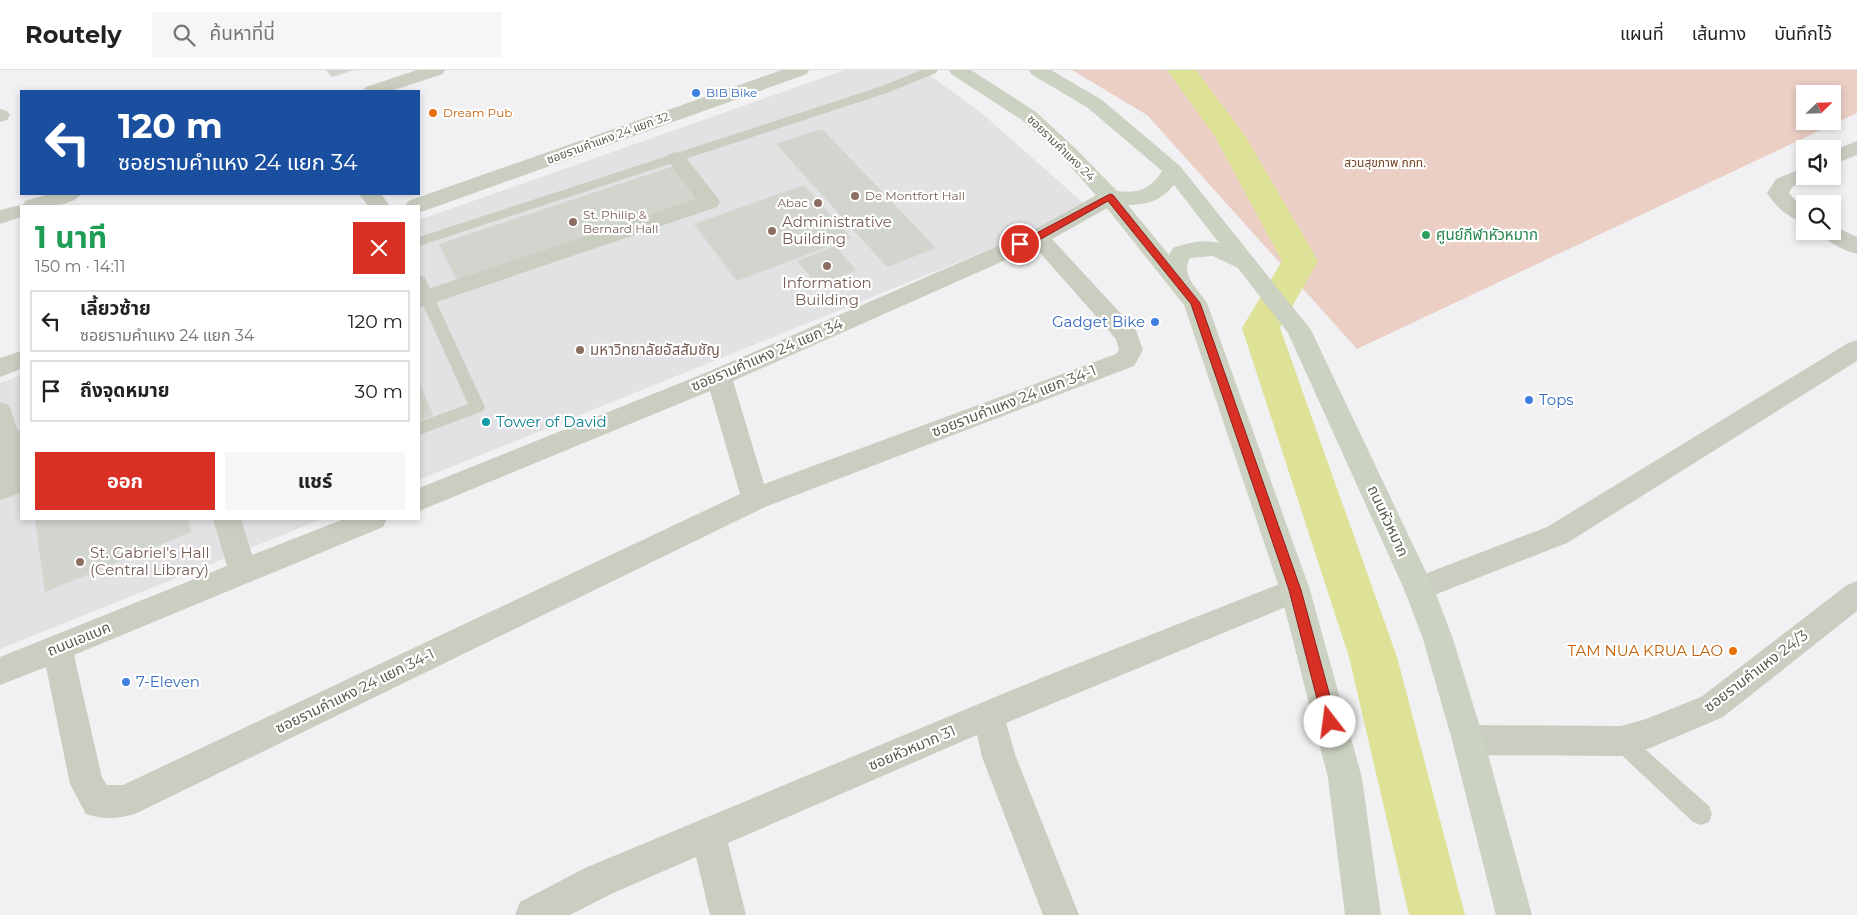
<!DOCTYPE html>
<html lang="th">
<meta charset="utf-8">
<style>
body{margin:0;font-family:Montserrat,"Noto Sans Thai",sans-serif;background:#f6f6f6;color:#222;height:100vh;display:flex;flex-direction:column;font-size:19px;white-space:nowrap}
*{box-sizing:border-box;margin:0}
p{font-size:16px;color:#767676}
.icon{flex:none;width:28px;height:28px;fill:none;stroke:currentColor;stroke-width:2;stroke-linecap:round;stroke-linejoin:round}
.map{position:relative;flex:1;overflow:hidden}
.side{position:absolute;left:20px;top:135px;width:400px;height:315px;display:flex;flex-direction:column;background:#fff;border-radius:0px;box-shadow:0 2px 8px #0003}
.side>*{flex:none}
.hud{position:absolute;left:20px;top:20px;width:400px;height:105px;border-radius:0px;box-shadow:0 2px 8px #0003;background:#1a4fa0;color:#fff;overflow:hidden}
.needle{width:32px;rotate:67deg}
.controls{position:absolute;left:1796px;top:15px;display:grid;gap:10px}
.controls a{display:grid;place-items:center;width:45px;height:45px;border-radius:0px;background:#fff;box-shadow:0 2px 8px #0003;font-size:25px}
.pin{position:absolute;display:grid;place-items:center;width:42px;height:42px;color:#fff;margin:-21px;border:2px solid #fff;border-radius:50%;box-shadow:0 1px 5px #0007}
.me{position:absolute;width:55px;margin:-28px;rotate:345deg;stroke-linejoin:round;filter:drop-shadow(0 0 4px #0008)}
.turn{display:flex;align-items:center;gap:18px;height:105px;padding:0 15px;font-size:22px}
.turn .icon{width:65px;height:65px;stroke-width:2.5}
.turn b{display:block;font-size:35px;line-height:42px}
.round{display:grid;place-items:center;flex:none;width:52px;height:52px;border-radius:0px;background:#f6f6f6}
.summary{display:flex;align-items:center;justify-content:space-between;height:85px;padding:0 15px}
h1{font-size:30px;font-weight:700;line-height:38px;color:#1e9e55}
.cta{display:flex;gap:10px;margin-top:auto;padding:10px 15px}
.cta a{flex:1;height:58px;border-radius:0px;background:#d93025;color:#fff;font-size:20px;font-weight:700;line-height:58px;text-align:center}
.cta a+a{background:#f6f6f6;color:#222}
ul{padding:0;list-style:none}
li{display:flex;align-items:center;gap:15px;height:62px;margin:0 10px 8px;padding:0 5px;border:2px solid #e0e0e0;border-radius:0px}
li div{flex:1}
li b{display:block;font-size:19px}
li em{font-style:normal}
header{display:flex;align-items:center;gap:30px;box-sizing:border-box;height:70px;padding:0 25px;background:#fff;border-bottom:1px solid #e0e0e0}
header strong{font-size:24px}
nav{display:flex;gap:28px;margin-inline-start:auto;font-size:18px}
.search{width:350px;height:45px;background:#f6f6f6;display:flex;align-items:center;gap:12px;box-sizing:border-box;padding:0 18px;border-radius:0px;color:#767676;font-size:19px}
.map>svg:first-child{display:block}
.education{fill:#e2e2e4}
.green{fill:#ebcfc5;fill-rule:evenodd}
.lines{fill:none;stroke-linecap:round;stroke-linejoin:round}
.canal{fill:#dde297;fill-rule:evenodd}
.building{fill:#d1d5ce;stroke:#d8dbd6}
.service{fill:#cacec1;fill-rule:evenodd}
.pedestrian{fill:#cacec1;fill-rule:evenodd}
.minor{fill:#cacec1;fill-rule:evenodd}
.secondary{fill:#cbd2c1;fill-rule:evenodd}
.route{fill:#d93025;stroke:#8d1f18}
.shop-dot{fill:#3f7fe0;stroke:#fff;stroke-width:2}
.food-dot{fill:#e8710a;stroke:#fff;stroke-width:2}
.education-dot{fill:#8d6e63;stroke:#fff;stroke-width:2}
.leisure-dot{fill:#2e9e5b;stroke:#fff;stroke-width:2}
.culture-dot{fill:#0f9aa8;stroke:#fff;stroke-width:2}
.labels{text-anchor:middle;stroke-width:4.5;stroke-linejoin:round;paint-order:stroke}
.far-shop-label{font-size:12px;fill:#366cbe;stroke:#fff;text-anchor:start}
.far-food-label{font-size:12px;fill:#c56008;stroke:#fff;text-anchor:start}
.far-street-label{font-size:12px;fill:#565c4b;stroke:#fff}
.far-park-label{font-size:12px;fill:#764123;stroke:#fff}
.far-education-label{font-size:12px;fill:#785e54;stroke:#fff;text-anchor:start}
.education-label{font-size:15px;fill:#785e54;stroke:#fff;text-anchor:start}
.leisure-label{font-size:15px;fill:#27864d;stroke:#fff;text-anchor:start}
.shop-label{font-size:15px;fill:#366cbe;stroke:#fff;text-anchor:start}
.street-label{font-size:15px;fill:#565c4b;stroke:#fff}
.culture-label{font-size:15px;fill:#0d838f;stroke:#fff;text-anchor:start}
.food-label{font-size:15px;fill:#c56008;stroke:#fff;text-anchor:end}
</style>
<header>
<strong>Routely</strong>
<div class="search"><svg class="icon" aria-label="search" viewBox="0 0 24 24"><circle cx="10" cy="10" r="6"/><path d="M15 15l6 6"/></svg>ค้นหาที่นี่</div>
<nav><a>แผนที่</a><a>เส้นทาง</a><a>บันทึกไว้</a></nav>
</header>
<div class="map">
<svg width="1857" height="845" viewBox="0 0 1857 845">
<rect width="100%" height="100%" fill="#f1f1f3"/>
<path class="education" d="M845,0H923L985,46L1090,139L419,410V150Z
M21,305V449H322L0,579V313Z"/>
<path class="green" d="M1072,0H1857V43L1357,279L1147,45ZM1805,24H1832V51H1805Z"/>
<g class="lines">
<path class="canal" d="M1167,0H1196L1244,64L1318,191L1280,258L1397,587L1465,845H1409L1349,587L1242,258L1282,191L1214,65Z"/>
</g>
<path class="building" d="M326,0H353L332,7Z
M822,59L936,178L887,197L776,74Z
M677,95L704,130L459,215L439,174Z
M804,115L851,168L737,211L694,154Z
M835,176L856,200L818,216L797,191Z
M419,312L433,345L419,350Z
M35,449H188L191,462L45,522Z"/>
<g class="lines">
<path class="service" d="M922,0H938L936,3L887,23L419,176V167L879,17Z
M419,205L424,207L426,210L485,337L483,341L419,365V352L468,334L419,226Z
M1621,661L1628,664L1709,736L1712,744L1709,752L1701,755L1693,752L1614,678L1611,671L1614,664Z"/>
<path class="pedestrian" d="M676,82L683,84L717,127L720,132L717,137L419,238V222L696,129L666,88L669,84Z
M0,332L9,335L18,361L21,360V423L0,430Z"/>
<path class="minor" d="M417,0H445L443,4L391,21H363L366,17Z
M782,0H809L807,4L424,141L419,142V136H405L408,131Z
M0,39L7,41L10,45L7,50L0,52Z
M1857,71V85L1832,95V81Z
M1805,97V106H1813L1792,117L1789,123L1796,131L1805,137V153C1788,148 1777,138 1767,123L1776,109Z
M1110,120L1118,122L1121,127L1118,132L1052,169L1136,260L1143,280L1134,296L765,437L137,743C120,749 103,750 86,744L70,714L46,597L0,615V587L227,496L213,449H241L252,485L344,449H387L383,457L74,585L102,708L107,715H123L740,424L710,321L419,441V418L710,301L1030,162L1102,122ZM1035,177L1116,269L1119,280L1116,284L764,414L733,311Z
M49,124H81C70,139 38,136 21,136V147L0,154V140L24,134L25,131Z
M359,124H381L390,136H368Z
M1832,155L1857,167V184C1845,181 1826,172 1819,161H1832Z
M1857,270V291L1567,473L1419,531L1409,528L1404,519L1409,510L1547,457L1848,273Z
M21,281V299L0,307V288Z
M1295,508L1305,511L1310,520L1305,529L1006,653L1016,687L1079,845H1043L982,687L977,665L728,773L746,845H710L696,787L611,824L570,845H515L520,832L585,798L1041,608Z
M1857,511V541L1723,647L1648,679L1621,686L1468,685L1456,681L1452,670L1456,659L1468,655L1621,656L1646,649L1701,627L1847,515Z"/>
<path class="secondary" d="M949,0H971L1036,42L1075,78L1117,121C1137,124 1151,119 1162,101L1088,38L1031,4L1029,0H1051L1102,30L1180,96L1311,260L1434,519L1453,569L1484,670L1532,845H1496L1452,670L1423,569L1404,519L1288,263L1238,198L1213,186L1190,188C1180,206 1198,219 1207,233L1310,520L1362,708L1381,845H1345L1328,708L1280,520L1184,235L1102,132L1061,86L1022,50L951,4ZM1174,115L1219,173C1203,169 1188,173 1173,178L1169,185L1128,135C1147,135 1162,130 1174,115Z"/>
</g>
<path class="route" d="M1110,124L1113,125L1200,233L1301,520L1337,652L1335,656L1330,658L1325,656L1323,652L1289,520L1191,234L1108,131L1041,169L1020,177L1016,174Z"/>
<g class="shop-dot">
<circle cx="696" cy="23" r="5"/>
<circle cx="1155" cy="252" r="5"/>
<circle cx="1529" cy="330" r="5"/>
<circle cx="126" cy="612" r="5"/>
</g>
<g class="food-dot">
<circle cx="433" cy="43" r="5"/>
<circle cx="1733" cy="581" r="5"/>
</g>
<g class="education-dot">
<circle cx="855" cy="126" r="5"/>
<circle cx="818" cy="133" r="5"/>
<circle cx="573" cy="152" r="5"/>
<circle cx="772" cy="161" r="5"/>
<circle cx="827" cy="196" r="5"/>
<circle cx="580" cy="280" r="5"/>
<circle cx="80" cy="492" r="5"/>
</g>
<circle class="leisure-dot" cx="1426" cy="165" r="5"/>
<circle class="culture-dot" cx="486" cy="352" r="5"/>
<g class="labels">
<g class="far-shop-label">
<text x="706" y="27">BIB Bike</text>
</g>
<g class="far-food-label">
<text x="443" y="47">Dream Pub</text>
</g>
<g class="far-street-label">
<text transform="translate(608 68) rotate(-20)" y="4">ซอยรามคำแหง 24 แยก 32</text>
<text transform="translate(1061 78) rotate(44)" y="4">ซอยรามคำแหง 24</text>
</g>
<g class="far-park-label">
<text x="1385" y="97">สวนสุขภาพ กกท.</text>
</g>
<g class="far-education-label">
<text x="865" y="130">De Montfort Hall</text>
<text x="808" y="137" text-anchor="end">Abac</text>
<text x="583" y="149">St. Philip &amp;<tspan x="583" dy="14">Bernard Hall</tspan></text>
</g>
<g class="education-label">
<text x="782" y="157">Administrative<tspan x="782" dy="17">Building</tspan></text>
<text x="827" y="218" text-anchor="middle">Information<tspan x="827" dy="17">Building</tspan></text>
<text x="590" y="285">มหาวิทยาลัยอัสสัมชัญ</text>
<text x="90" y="488">St. Gabriel's Hall<tspan x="90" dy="17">(Central Library)</tspan></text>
</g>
<g class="leisure-label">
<text x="1436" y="170">ศูนย์กีฬาหัวหมาก</text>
</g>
<g class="shop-label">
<text x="1145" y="257" text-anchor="end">Gadget Bike</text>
<text x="1539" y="335">Tops</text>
<text x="136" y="617">7-Eleven</text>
</g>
<g class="street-label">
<text transform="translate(767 285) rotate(-23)" y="5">ซอยรามคำแหง 24 แยก 34</text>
<text transform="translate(1014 331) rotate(-21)" y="5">ซอยรามคำแหง 24 แยก 34-1</text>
<text transform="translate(1388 451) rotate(65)" y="5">ถนนหัวหมาก</text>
<text transform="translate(79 569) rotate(-22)" y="5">ถนนเอแบค</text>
<text transform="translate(1756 601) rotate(-37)" y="5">ซอยรามคำแหง 24/3</text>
<text transform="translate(355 621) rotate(-26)" y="5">ซอยรามคำแหง 24 แยก 34-1</text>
<text transform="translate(912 678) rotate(-23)" y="5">ซอยหัวหมาก 31</text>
</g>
<g class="culture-label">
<text x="496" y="357">Tower of David</text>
</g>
<g class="food-label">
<text x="1723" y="586">TAM NUA KRUA LAO</text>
</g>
</g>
</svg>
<div class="controls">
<a><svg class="needle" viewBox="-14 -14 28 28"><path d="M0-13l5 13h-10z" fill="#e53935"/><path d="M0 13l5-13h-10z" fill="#767676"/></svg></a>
<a><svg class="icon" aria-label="sound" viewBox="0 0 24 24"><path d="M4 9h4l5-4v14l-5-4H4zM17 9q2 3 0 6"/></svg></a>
<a><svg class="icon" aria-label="search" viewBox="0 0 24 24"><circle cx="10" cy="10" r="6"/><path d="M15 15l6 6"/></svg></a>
</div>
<div class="pin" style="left:1020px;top:174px;background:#d93025"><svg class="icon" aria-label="arrive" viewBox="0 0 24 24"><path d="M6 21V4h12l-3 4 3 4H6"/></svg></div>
<svg class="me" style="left:1330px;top:652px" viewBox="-20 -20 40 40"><circle r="19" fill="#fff"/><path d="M0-13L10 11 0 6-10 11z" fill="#d93025"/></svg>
<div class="hud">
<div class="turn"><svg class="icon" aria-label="left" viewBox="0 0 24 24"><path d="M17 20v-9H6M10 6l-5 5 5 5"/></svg><div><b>120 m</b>ซอยรามคำแหง 24 แยก 34</div></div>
</div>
<section class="side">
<div class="summary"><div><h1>1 นาที</h1><p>150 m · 14:11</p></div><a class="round" style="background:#d93025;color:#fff"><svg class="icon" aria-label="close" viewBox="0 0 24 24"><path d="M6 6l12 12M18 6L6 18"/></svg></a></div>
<ul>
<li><svg class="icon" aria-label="left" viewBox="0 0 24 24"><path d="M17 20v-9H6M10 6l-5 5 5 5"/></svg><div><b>เลี้ยวซ้าย</b><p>ซอยรามคำแหง 24 แยก 34</p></div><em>120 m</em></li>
<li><svg class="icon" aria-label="arrive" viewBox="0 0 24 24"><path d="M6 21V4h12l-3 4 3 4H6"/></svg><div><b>ถึงจุดหมาย</b></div><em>30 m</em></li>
</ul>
<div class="cta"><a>ออก</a><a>แชร์</a></div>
</section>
</div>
